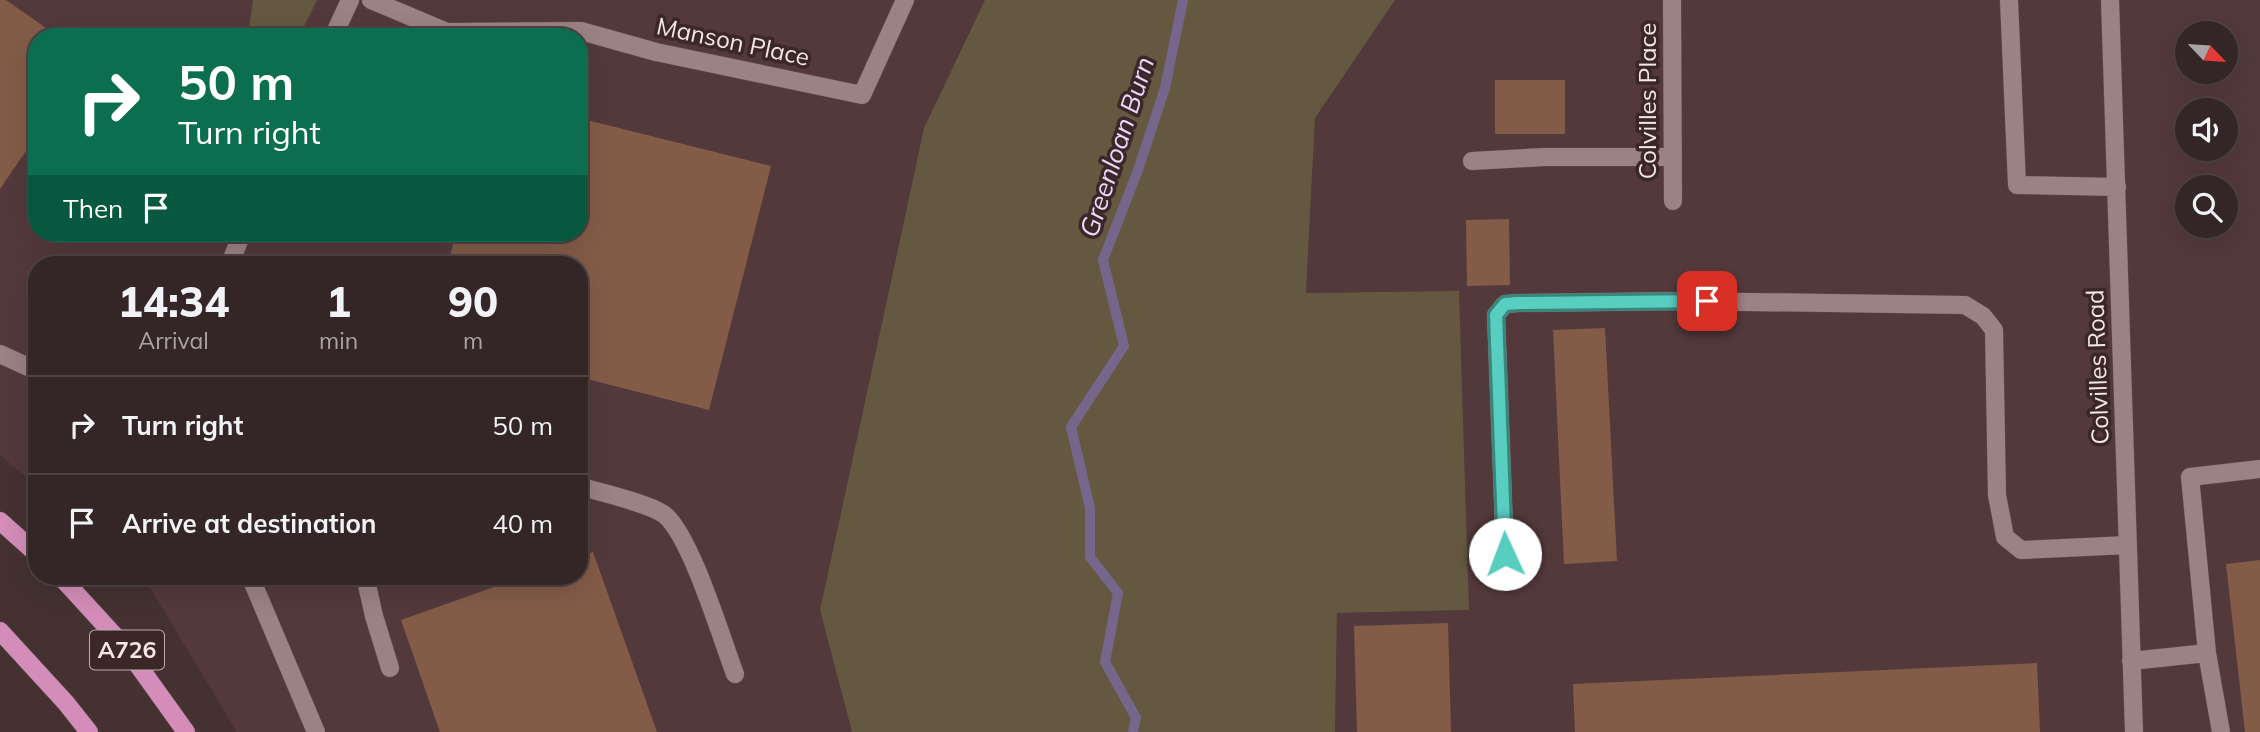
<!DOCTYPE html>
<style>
body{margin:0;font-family:Mulish,sans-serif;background:#3f3132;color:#f1f3f6;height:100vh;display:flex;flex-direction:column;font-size:26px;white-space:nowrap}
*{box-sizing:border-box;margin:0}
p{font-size:23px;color:#a9a5a7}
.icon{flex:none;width:38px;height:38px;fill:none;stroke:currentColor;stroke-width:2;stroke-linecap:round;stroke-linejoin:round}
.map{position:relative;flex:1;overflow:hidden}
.sheet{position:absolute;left:28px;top:256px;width:560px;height:329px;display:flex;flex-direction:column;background:#342526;border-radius:28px;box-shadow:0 7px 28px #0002,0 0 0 2px #4e4243}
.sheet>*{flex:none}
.top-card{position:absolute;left:28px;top:28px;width:560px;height:214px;border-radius:28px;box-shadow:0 7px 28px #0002,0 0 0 2px #4e4243;background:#0b6e4f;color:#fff;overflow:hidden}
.needle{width:46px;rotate:115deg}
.tools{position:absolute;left:2175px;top:21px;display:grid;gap:14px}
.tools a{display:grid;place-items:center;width:63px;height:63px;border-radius:50%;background:#342526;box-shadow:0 7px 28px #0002,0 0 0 2px #4e4243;font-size:35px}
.pin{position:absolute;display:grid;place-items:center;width:60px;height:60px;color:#fff;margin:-30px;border-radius:14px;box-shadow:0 4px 10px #0006}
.me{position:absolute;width:77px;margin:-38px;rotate:358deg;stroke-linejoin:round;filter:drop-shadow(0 0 5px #0008)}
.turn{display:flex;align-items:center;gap:24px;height:147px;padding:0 35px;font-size:32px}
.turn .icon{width:91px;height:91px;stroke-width:2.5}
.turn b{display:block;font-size:49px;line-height:60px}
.then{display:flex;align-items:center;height:66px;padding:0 35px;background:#0003;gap:14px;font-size:26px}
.eta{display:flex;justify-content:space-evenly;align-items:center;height:119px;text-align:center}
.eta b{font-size:42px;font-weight:800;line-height:49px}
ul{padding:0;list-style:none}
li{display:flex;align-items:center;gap:21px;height:98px;padding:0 35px;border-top:2px solid #4e4243}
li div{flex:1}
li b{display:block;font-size:26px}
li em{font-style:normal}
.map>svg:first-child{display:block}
.built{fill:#54393c;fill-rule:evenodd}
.green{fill:#645841}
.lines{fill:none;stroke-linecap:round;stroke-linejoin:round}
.stream{stroke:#77668b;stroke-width:10}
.building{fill:#835c48}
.minor-casing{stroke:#604e4f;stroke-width:19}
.major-casing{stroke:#604e4f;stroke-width:19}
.minor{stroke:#9b8284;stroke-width:18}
.major{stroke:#d38db8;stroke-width:18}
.route-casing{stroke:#39867d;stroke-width:18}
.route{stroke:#58cec0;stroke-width:12}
.labels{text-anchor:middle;stroke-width:7;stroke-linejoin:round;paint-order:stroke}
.shield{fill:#3b2728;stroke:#bdadae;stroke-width:2}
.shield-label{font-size:23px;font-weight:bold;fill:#f5e7e7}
.street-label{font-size:24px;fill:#f5e7e7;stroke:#3b2728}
.water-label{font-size:26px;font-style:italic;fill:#ead9ff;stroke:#3b2728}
</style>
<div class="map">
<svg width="2260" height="732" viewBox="0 0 2260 732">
<rect width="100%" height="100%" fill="#453132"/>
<path class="built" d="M0,0H990L919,150L820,610L852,732H237L149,586L137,576H579V264H37V487L0,455ZM37,37H579V233H37Z
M1395,0H2260V732H1335L1337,613L1469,610L1459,292L1306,293L1315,118ZM2188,33H2226V72H2188ZM2188,110H2226V149H2188ZM2188,187H2226V226H2188Z"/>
<path class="green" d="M253,0H317L299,37H248Z
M985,0H1395L1315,118L1306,293L1459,291L1469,610L1337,613L1335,732H852L820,610L924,128Z"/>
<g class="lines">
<path class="stream" d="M1133,732L1136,718L1105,662L1118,593L1090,557V508L1071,427L1124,346L1103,260L1138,170L1165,88L1183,0"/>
</g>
<path class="building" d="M0,0H6L59,37H37V135L0,189Z
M1495,80H1565V134H1495Z
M579,118L771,166L709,410L579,377V264H448L456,233H579Z
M1509,219L1510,285L1467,286L1466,220Z
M1605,328L1617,561L1564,564L1553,330Z
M593,552L657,732H440L401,620L525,576H579V556Z
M2260,560V732H2245L2226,564Z
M1448,623L1451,732H1357L1354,626Z
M2037,663L2040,732H1575L1573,684Z"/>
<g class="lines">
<defs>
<path id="minor" d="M371,0L447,32L581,31L656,52L862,95L905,0
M1672,0L1673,201
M2009,0L2017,185L2117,187
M2110,0L2134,732
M333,37L350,0
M1472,161L1544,157H1673
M230,264L242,233
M0,354L37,371
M579,486C598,492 653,504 666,516C692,540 721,637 735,674
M1505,554L1496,315L1505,304L1518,303L1681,301L1965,305L1983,316L1994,330L1997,495L2005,537L2021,550L2128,545
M250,576L316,732
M365,576L374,616L390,668
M2207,653L2190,477L2260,469
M2131,661L2207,653L2221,732"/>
<path id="major" d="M0,521L37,554
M60,576L125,647L186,732
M0,631L66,703L89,732"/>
</defs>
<use href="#minor" class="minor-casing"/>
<use href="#major" class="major-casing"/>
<use href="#minor" class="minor"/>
<use href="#major" class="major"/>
</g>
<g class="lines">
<defs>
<path id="route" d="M1505,554L1496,315L1505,304L1518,303L1707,301"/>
</defs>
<use href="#route" class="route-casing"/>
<use href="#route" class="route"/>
</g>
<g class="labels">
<rect class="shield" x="90" y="630.5" width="74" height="39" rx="5"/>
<g class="shield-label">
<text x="127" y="658">A726</text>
</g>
<g class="street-label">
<text transform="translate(733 42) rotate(12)" y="8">Manson Place</text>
<text transform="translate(1648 101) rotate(-90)" y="8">Colvilles Place</text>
<text transform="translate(2098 367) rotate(-92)" y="8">Colvilles Road</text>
</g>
<g class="water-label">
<text transform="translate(1117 147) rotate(-72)" y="9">Greenloan Burn</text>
</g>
</g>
</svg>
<div class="tools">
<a><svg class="needle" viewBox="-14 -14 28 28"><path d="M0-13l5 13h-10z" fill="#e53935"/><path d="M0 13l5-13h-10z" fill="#a9a5a7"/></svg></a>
<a><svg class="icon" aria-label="sound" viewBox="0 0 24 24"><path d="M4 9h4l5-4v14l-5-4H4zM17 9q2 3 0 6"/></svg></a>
<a><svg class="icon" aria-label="search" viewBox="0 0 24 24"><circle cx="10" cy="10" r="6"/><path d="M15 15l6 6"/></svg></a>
</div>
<div class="pin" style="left:1707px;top:301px;background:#d93025"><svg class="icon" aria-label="arrive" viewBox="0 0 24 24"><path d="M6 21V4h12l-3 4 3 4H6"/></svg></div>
<svg class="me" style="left:1505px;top:554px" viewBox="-20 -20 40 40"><circle r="19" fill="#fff"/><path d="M0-13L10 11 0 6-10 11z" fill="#58cec0"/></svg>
<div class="top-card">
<div class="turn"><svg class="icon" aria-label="right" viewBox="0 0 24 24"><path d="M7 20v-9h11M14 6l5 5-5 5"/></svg><div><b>50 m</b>Turn right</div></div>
<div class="then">Then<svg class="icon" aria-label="arrive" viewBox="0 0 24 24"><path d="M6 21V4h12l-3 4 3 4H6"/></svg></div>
</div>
<section class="sheet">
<div class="eta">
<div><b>14:34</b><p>Arrival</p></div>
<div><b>1</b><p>min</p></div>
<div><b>90</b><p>m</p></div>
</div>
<ul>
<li><svg class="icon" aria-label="right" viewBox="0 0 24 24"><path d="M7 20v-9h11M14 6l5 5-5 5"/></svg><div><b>Turn right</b></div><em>50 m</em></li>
<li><svg class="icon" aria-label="arrive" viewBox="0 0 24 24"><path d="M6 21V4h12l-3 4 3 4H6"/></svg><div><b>Arrive at destination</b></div><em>40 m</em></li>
</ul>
</section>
</div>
